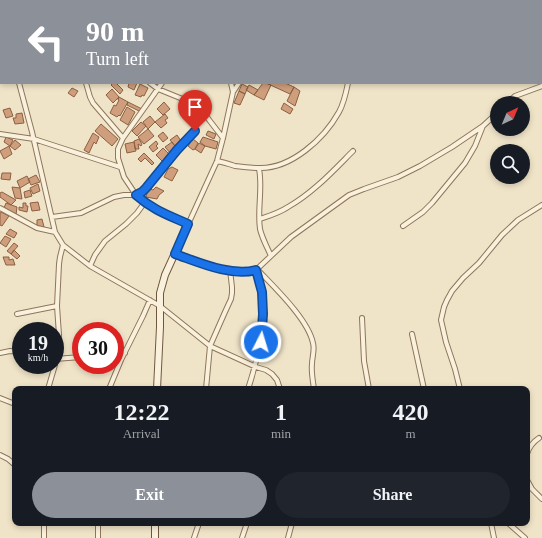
<!DOCTYPE html>
<style>
body{margin:0;font-family:"Times New Roman",serif;background:#20242c;color:#f1f3f6;height:100vh;display:flex;flex-direction:column;font-size:15px;white-space:nowrap}
*{box-sizing:border-box;margin:0}
p{font-size:13px;color:#9ea1a6}
.icon{flex:none;width:22px;height:22px;fill:none;stroke:currentColor;stroke-width:2;stroke-linecap:round;stroke-linejoin:round}
.map{position:relative;flex:1;overflow:hidden}
.drawer{position:absolute;left:12px;top:386px;width:518px;height:140px;display:flex;flex-direction:column;background:#171b24;border-radius:8px;box-shadow:0 2px 6px #0003}
.drawer>*{flex:none}
.hud{position:absolute;left:0px;top:0px;width:542px;height:84px;box-shadow:0 2px 6px #0003;background:#8c9099;color:#fff;overflow:hidden}
.needle{width:26px;rotate:44deg}
.tools{position:absolute;left:490px;top:96px;display:grid;gap:8px}
.tools a{display:grid;place-items:center;width:40px;height:40px;border-radius:50%;background:#171b24;box-shadow:0 2px 6px #0003;font-size:20px}
.speed{position:absolute;left:12px;top:322px;display:flex;gap:8px;font-size:20px;font-weight:700;text-align:center}
.speed>*{display:grid;place-content:center;width:52px;height:52px;border-radius:50%;background:#171b24;box-shadow:0 2px 6px #0003;line-height:1}
.speed small{font-size:10px;font-weight:400}
.speed .limit{border:6px solid #d22;background:#fff;color:#111}
.pin{position:absolute;display:grid;place-items:center;width:34px;height:34px;color:#fff;margin:-41px -17px;border-radius:50% 50% 50% 0;rotate:-45deg;box-shadow:0 0 4px #0007}
.pin .icon{rotate:45deg}
.me{position:absolute;width:44px;margin:-22px;rotate:5deg;stroke-linejoin:round;filter:drop-shadow(0 0 3px #0008)}
.turn{display:flex;align-items:center;gap:14px;height:84px;padding:0 20px;font-size:18px}
.turn .icon{width:52px;height:52px;stroke-width:2.5}
.turn b{display:block;font-size:28px;line-height:34px}
.eta{display:flex;justify-content:space-evenly;align-items:center;height:68px;text-align:center}
.eta b{font-size:24px;font-weight:700;line-height:28px}
.action{display:flex;gap:8px;margin-top:auto;padding:8px 20px}
.action a{flex:1;height:46px;border-radius:24px;background:#8c9099;color:#fff;font-size:16px;font-weight:700;line-height:46px;text-align:center}
.action a+a{background:#20242c;color:#f1f3f6}
.map>svg:first-child{display:block}
.green{fill:#c9cf9b}
.building{fill:#cf9f7d;stroke:#8d5f41}
.lines{fill:none;stroke-linecap:round;stroke-linejoin:round}
.street-casing{stroke:#8d765c;stroke-width:6}
.secondary-casing{stroke:#6f573f;stroke-width:8}
.street{stroke:#faf1dc;stroke-width:4}
.secondary{stroke:#faf1dc;stroke-width:6}
.route-casing{stroke:#114b97;stroke-width:10}
.route{stroke:#1a73e8;stroke-width:7}
</style>
<div class="map">
<svg width="542" height="538" viewBox="0 0 542 538">
<rect width="100%" height="100%" fill="#f0e4c8"/>
<path class="green" d="M363,0H542V44H541V1H364Z"/>
<path class="building" d="M113,83H116L123,90L120,94L111,85Z
M129,83H137L134,90L128,87Z
M263,83H266L271,85L264,100L254,95Z
M266,83H285L294,87L290,94Z
M140,84L148,88L144,96L142,95L141,97L135,95Z
M242,84L248,87L245,94L239,91Z
M249,85L258,90L254,95L246,90Z
M294,87L300,91L295,106L287,101Z
M72,88L78,91L74,97L68,93Z
M112,89L119,97L113,103L106,95Z
M239,91L245,94L240,105L234,103Z
M119,97L128,102L120,116L119,115L117,117L110,113L114,105L116,106L119,100H118Z
M128,102L142,109L141,112L127,105Z
M164,102L170,109L163,115L157,109Z
M284,103L293,109L290,114L281,109Z
M127,107L135,112L128,125L120,120Z
M10,108L13,116L6,118L3,110Z
M22,113L24,123L15,124L13,118H16V114Z
M165,114L168,118L165,120L167,123L161,128L155,122Z
M150,116L155,122L148,129L143,122Z
M141,122L146,126L137,136L132,131Z
M101,124L118,139L112,146L95,131Z
M148,129L154,136L144,144L138,137Z
M208,131L216,134L214,139L206,135Z
M163,132L168,138L163,142L158,136Z
M93,133L99,137L96,144L94,142L89,153L84,150Z
M177,135L181,141L175,146L170,140Z
M6,137L13,140L10,146L4,142Z
M203,137L218,142L216,149L205,146L200,142Z
M139,139L142,144L141,146L138,144L139,149H135L134,141Z
M193,139L198,143L195,149L193,150L188,146Z
M15,140L21,145L15,150L10,146Z
M156,141L158,144L156,146L158,148L153,152L149,147Z
M134,142L136,151L127,153L125,144Z
M172,142L177,149L171,154L165,147Z
M199,143L205,146L201,153L195,149Z
M9,146L12,154L4,159L0,151Z
M163,148L170,155L163,162L156,155Z
M144,153L154,163L152,165L145,158L141,162L138,159Z
M172,167L178,170L172,181L164,177L168,169Z
M2,173H11L10,180L1,179Z
M36,175L40,182L31,185L28,179Z
M27,176L30,182L20,188L17,181Z
M38,184L40,191L33,194L30,188Z
M12,187L20,188L22,199L15,198Z
M156,187L164,191L159,195L157,199L146,197L147,193L150,189L153,190Z
M30,190L32,196L25,198L24,192Z
M2,192L16,200L11,205L0,197V193Z
M38,202L40,210L32,211L30,203Z
M6,203L17,207L16,215L4,208Z
M23,203H26V206H28L27,212L19,210V207L23,208Z
M1,212L9,216L2,226L0,225V214Z
M42,219L44,227L37,226V220Z
M10,229L17,233L14,238L6,234Z
M5,236L11,239L6,247L0,243Z
M14,243L18,246L11,254L7,251Z
M14,250L20,256L17,259L11,254Z
M3,257H9V260L13,259L15,265H6Z"/>
<g class="lines">
<defs>
<path id="street" d="M214,0L216,1
M107,1V0
M203,1V0
M0,21H1
M0,62H1
M19,83L32,132L55,232L63,245L90,266L160,306L210,346L256,367L266,370L272,374L277,380L280,389
M86,83L90,97L93,103L123,138
M150,83L158,89L185,100L196,106L203,112L223,138
M162,83L123,138L118,149V158L124,177L136,195L145,202L156,210L188,224
M231,83L233,92L223,138L217,161L175,253C199,262 231,276 256,270L291,237L349,195L364,189L398,177L420,166L452,147L483,126L497,113
M233,92L239,83
M507,103L515,96L542,86
M0,134L34,139L120,167
M217,161C223,162 229,164 235,166C242,167 251,168 259,168C291,169 324,139 339,112C344,103 346,93 348,83
M259,169C263,188 257,209 260,229C262,238 267,247 271,256
M0,208L37,228L55,232
M52,217L81,213L114,197L124,195H136L142,193L177,150L195,131
M260,219C269,216 279,213 288,207C313,193 333,171 353,151
M403,226L423,212L432,203L465,163L475,146L483,126
M90,266L95,255L105,241L126,224L137,213L145,202
M257,269C274,287 308,319 313,343C315,350 312,357 312,364C311,372 313,381 314,389
M17,314L57,306
M362,318L364,361L369,389
M412,334L424,389
M0,353L10,351L21,352
M115,354L125,353
M55,359L81,357
M55,364L58,347L59,335L57,306L59,264L60,257L63,245
M48,389L55,365
M109,389L121,360L143,316L150,300
M206,389L210,346L225,312L231,299L232,293V287L230,270
M248,389C257,362 263,335 263,307C263,302 263,296 262,291C260,284 258,277 256,270
M460,389L455,369L446,342L441,320L444,307L447,300L452,291L463,278L479,263L502,235L518,220L542,205
M0,398L15,404
M527,454C529,447 533,442 539,438
M0,455L8,459L15,465
M527,480L532,489L542,499
M44,523V538
M98,523V538
M309,523H319
M491,523L494,538
M508,523L525,538
M194,538L199,523
M242,538L247,523
M288,538L292,523"/>
<path id="secondary" d="M157,389L160,327V293L165,275L175,253
M155,538V523"/>
</defs>
<use href="#street" class="street-casing"/>
<use href="#secondary" class="secondary-casing"/>
<use href="#street" class="street"/>
<use href="#secondary" class="secondary"/>
</g>
<g class="lines">
<defs>
<path id="route" d="M195,131L177,150L146,188L142,192L136,195C153,210 168,215 188,224L175,254C198,262 231,277 256,270L262,292L263,314L261,342"/>
</defs>
<use href="#route" class="route-casing"/>
<use href="#route" class="route"/>
</g>
</svg>
<div class="tools">
<a><svg class="needle" viewBox="-14 -14 28 28"><path d="M0-13l5 13h-10z" fill="#e53935"/><path d="M0 13l5-13h-10z" fill="#9ea1a6"/></svg></a>
<a><svg class="icon" aria-label="search" viewBox="0 0 24 24"><circle cx="10" cy="10" r="6"/><path d="M15 15l6 6"/></svg></a>
</div>
<div class="speed"><div>19<small>km/h</small></div><div class="limit">30</div></div>
<div class="pin" style="left:195px;top:131px;background:#d93025"><svg class="icon" aria-label="arrive" viewBox="0 0 24 24"><path d="M6 21V4h12l-3 4 3 4H6"/></svg></div>
<svg class="me" style="left:261px;top:342px" viewBox="-20 -20 40 40"><circle r="17" fill="#1a73e8" stroke="#fff" stroke-width="3"/><path d="M0-11L8 9 0 5-8 9z" fill="#fff"/></svg>
<div class="hud">
<div class="turn"><svg class="icon" aria-label="left" viewBox="0 0 24 24"><path d="M17 20v-9H6M10 6l-5 5 5 5"/></svg><div><b>90 m</b>Turn left</div></div>
</div>
<section class="drawer">
<div class="eta">
<div><b>12:22</b><p>Arrival</p></div>
<div><b>1</b><p>min</p></div>
<div><b>420</b><p>m</p></div>
</div>
<div class="action"><a>Exit</a><a>Share</a></div>
</section>
</div>
